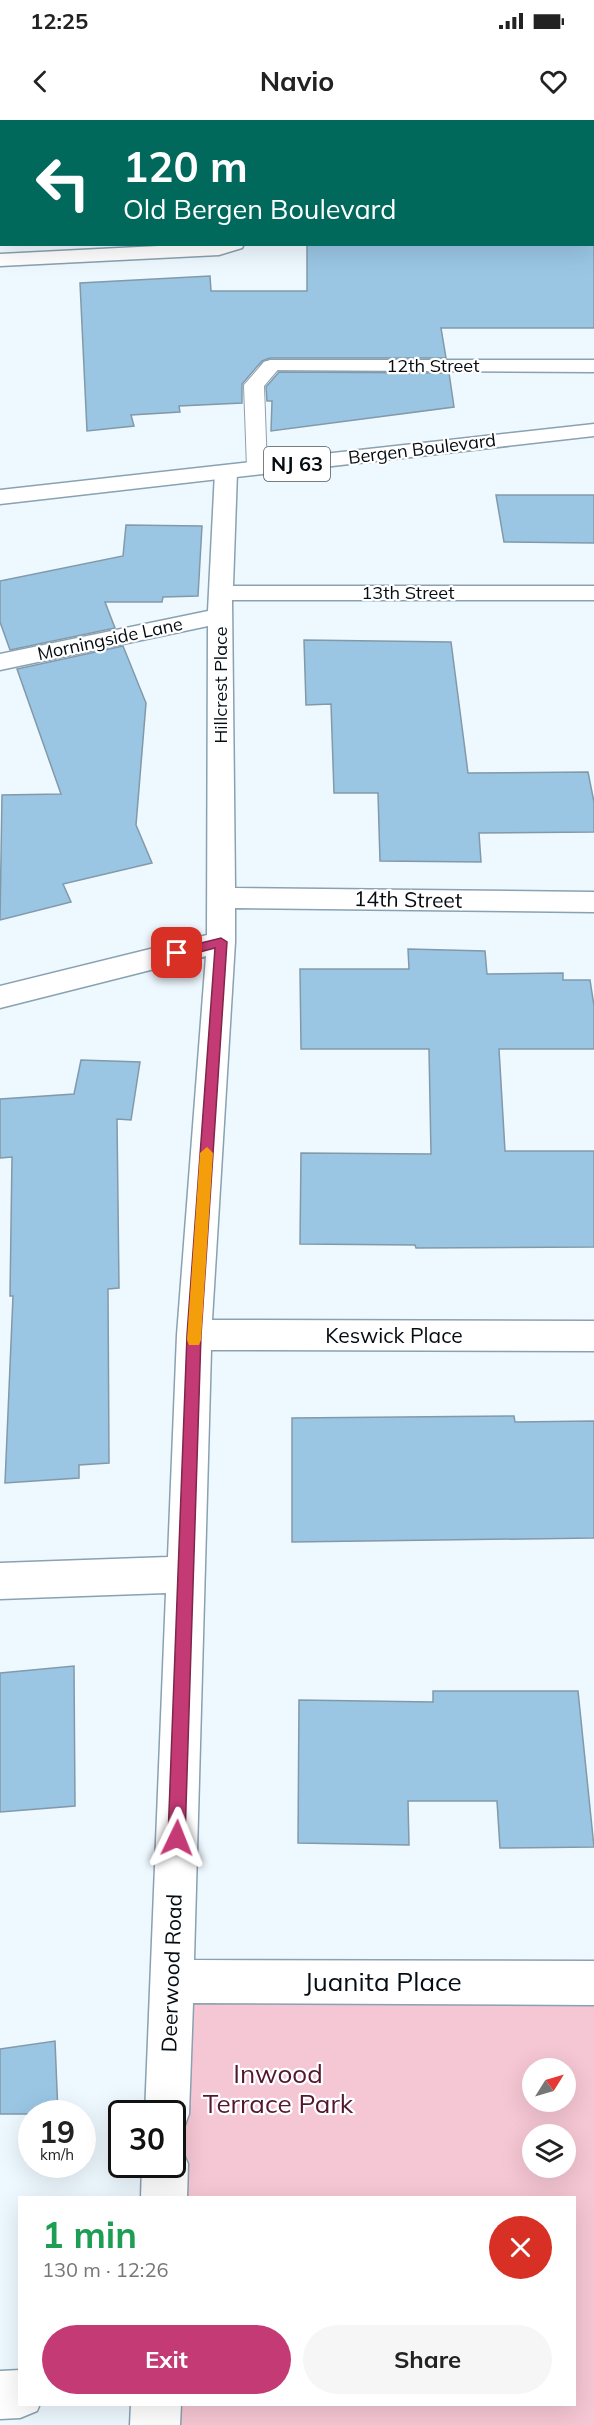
<!DOCTYPE html>
<meta charset="utf-8">
<style>
body{margin:0;font-family:Mulish,sans-serif;background:#f6f6f6;color:#222;height:100vh;display:flex;flex-direction:column;font-size:22px;white-space:nowrap}
*{box-sizing:border-box;margin:0}
p{font-size:20px;color:#767676}
.icon{flex:none;width:33px;height:33px;fill:none;stroke:currentColor;stroke-width:2;stroke-linecap:round;stroke-linejoin:round}
.map{position:relative;flex:1;overflow:hidden}
.side{position:absolute;left:18px;top:2076px;width:558px;height:210px;display:flex;flex-direction:column;background:#fff;border-radius:0px;box-shadow:0 6px 24px #0002}
.side>*{flex:none}
.top-card{position:absolute;left:0px;top:0px;width:594px;height:126px;box-shadow:0 6px 24px #0002;background:#00695c;color:#fff;overflow:hidden}
.needle{width:39px;rotate:53deg}
.tools{position:absolute;left:522px;top:1938px;display:grid;gap:12px}
.tools a{display:grid;place-items:center;width:54px;height:54px;border-radius:50%;background:#fff;box-shadow:0 6px 24px #0002;font-size:30px}
.speed{position:absolute;left:18px;top:1980px;display:flex;gap:12px;font-size:30px;font-weight:700;text-align:center}
.speed>*{display:grid;place-content:center;width:78px;height:78px;border-radius:50%;background:#fff;box-shadow:0 6px 24px #0002;line-height:1}
.speed small{font-size:15px;font-weight:400}
.speed .limit{border:3px solid #111;border-radius:9px;background:#fff;color:#111}
.pin{position:absolute;display:grid;place-items:center;width:51px;height:51px;color:#fff;margin:-26px;border-radius:12px;box-shadow:0 3px 9px #0006}
.me{position:absolute;width:66px;margin:-33px;rotate:2deg;stroke-linejoin:round;filter:drop-shadow(0 0 4px #0008)}
.turn{display:flex;align-items:center;gap:21px;height:126px;padding:0 24px;font-size:27px}
.turn .icon{width:78px;height:78px;stroke-width:2.5}
.turn b{display:block;font-size:42px;line-height:51px}
.round{display:grid;place-items:center;flex:none;width:63px;height:63px;border-radius:32px;background:#f6f6f6}
.head{display:flex;align-items:center;justify-content:space-between;height:102px;padding:0 24px}
h1{font-size:36px;font-weight:700;line-height:45px;color:#1e9e55}
.primary-button{display:flex;gap:12px;margin-top:auto;padding:12px 24px}
.primary-button a{flex:1;height:69px;border-radius:36px;background:#c33a74;color:#fff;font-size:24px;font-weight:700;line-height:69px;text-align:center}
.primary-button a+a{background:#f6f6f6;color:#222}
.status{display:flex;justify-content:space-between;align-items:center;height:42px;padding:0 30px;background:#fff;direction:ltr}
.status svg{height:16px;fill:currentColor}
header{display:flex;justify-content:space-between;align-items:center;height:78px;padding:0 24px;background:#fff;font-size:27px;font-weight:700}
.map>svg:first-child{display:block}
.green{fill:#f5c6d3;fill-rule:evenodd}
.building{fill:#9ac6e4;stroke:#8299a9;stroke-width:1.5}
.lines{fill:none;stroke-linecap:round;stroke-linejoin:round}
.service-casing{stroke:#8aa1b1;stroke-width:2}
.minor-casing{stroke:#8aa1b1;stroke-width:3}
.primary-casing{stroke:#8aa1b1;stroke-width:3}
.service{fill:#fff;fill-rule:evenodd}
.minor{fill:#fff;fill-rule:evenodd}
.primary{fill:#fff;fill-rule:evenodd}
.route{fill:#c33a74;stroke:#7f264b;stroke-width:1.5}
.slow{fill:#f59e0b}
.labels{text-anchor:middle;stroke-width:4.5;stroke-linejoin:round;paint-order:stroke}
.far-street-label{font-size:18px;fill:#050d12;stroke:#fff}
.shield{fill:#fff;stroke:#505659;stroke-width:1.5}
.shield-label{font-size:20px;font-weight:bold;fill:#050d12}
.street-label{font-size:21px;fill:#050d12;stroke:#fff}
.near-street-label{font-size:26px;fill:#050d12;stroke:#fff}
.near-park-label{font-size:26px;fill:#53172f;stroke:#fff}
</style>
<div class="status"><b>12:25</b><svg viewBox="0 0 49 12"><path d="M0 12V9h3v3zM5 12V6h3v6zM10 12V3h3v9zM15 12V0h3v12zM26 1h20v11H26zM47 4h2v5h-2z"/></svg></div>
<header><svg class="icon" aria-label="back" viewBox="0 0 24 24"><path d="M15 5l-7 7 7 7"/></svg>Navio<svg class="icon" aria-label="heart" viewBox="0 0 24 24"><path d="M12 20l-8-8c-3-5 5-10 8-4 3-6 11-1 8 4z"/></svg></header>
<div class="map">
<svg width="594" height="2305" viewBox="0 0 594 2305">
<rect width="100%" height="100%" fill="#eef8ff"/>
<path class="green" d="M171,1861L594,1863V2305H155L156,2285L574,2284V2078L164,2077L172,2044ZM532,1948H566V1982H532ZM532,2014H566V2048H532Z"/>
<path class="building" d="M307,124H594V208H441L446,238H270L262,241L242,264V283L179,286L180,292L131,295L134,306L87,311L80,163L210,156L211,171H307Z
M279,252L449,253L454,287L271,311L272,281H267L266,267Z
M496,375H594V423L504,422Z
M126,405L202,406L198,476L163,477L162,482H105L115,508L10,530L0,502V461L123,436Z
M304,520L451,522L468,653L588,652L594,682V712L479,713L481,742L380,741L378,673H334L331,584L306,585Z
M123,526L146,583L136,705L152,743L63,764L71,782L0,800L2,675L61,674L17,549Z
M408,829L485,831L487,854L563,853V860H590L594,886V929H499L505,1031H594V1127L416,1128L415,1125L300,1124L301,1033L431,1034L429,929H301L300,849H409Z
M81,940L140,942L131,1000L117,999L119,1168L108,1169L109,1343L79,1345V1358L5,1363L13,1176H10L12,1037L0,1038V979L74,974Z
M514,1296L515,1302L594,1301V1418L292,1422V1298Z
M74,1546L75,1686L0,1692V1553Z
M433,1571H578L594,1727L500,1728L497,1681H408L409,1725L298,1723L299,1580L433,1582Z
M55,1921L58,1994H0V1929Z"/>
<g class="lines">
<defs>
<path id="service" d="M271,240L278,242L281,246L264,266L267,348L264,352L257,354L250,352L247,348L244,265L264,242Z"/>
<path id="minor" d="M232,0H248V2H232Z
M592,72H594V82H592Z
M198,124H244L242,128L219,135L0,146V134Z
M271,240H594V252L264,250L261,246L264,242Z
M226,346L234,347L237,352L233,466H594V480H232L235,768L594,772V792L235,788V822L212,1200L594,1201V1231L211,1230L194,1840L594,1841V1885L193,1883L189,1994L183,2010L172,2014V1994H145L166,1473L0,1479V1443L168,1437L177,1215L206,836L0,888V866L207,815L208,506L0,550V534L208,491L215,352L218,347Z
M172,2024L181,2028L188,2044L187,2078H141L142,2044H172Z
M20,2250V2284H40L37,2291L20,2298L0,2299V2251Z
M131,2284H181L180,2305H130Z"/>
<path id="primary" d="M594,304V316L0,384V370Z"/>
</defs>
<use href="#service" class="service-casing"/>
<use href="#minor" class="minor-casing"/>
<use href="#primary" class="primary-casing"/>
<use href="#service" class="service"/>
<use href="#minor" class="minor"/>
<use href="#primary" class="primary"/>
</g>
<path class="route" d="M221,818L227,822L201,1215L185,1718L183,1723L177,1726L171,1723L168,1718L187,1215L215,828L177,838L171,833L173,830Z"/>
<path class="slow" d="M207,1027L213,1033L201,1220L199,1225H189L187,1220L200,1033Z"/>
<g class="labels">
<g class="far-street-label">
<text x="433" y="252">12th Street</text>
<text transform="translate(422 329) rotate(-7)" y="6">Bergen Boulevard</text>
<text x="408" y="479">13th Street</text>
<text transform="translate(110 519) rotate(-12)" y="6">Morningside Lane</text>
<text transform="translate(221 565) rotate(-90)" y="6">Hillcrest Place</text>
</g>
<rect class="shield" x="264" y="327" width="66" height="34" rx="4.5"/>
<g class="shield-label">
<text x="297" y="351">NJ 63</text>
</g>
<g class="street-label">
<text transform="translate(408 780) rotate(1)" y="7">14th Street</text>
<text x="394" y="1223">Keswick Place</text>
<text transform="translate(172 1853) rotate(-88)" y="7">Deerwood Road</text>
</g>
<g class="near-street-label">
<text x="383" y="1871">Juanita Place</text>
</g>
<g class="near-park-label">
<text x="278" y="1963">Inwood<tspan x="278" dy="30">Terrace Park</tspan></text>
</g>
</g>
</svg>
<div class="tools">
<a><svg class="needle" viewBox="-14 -14 28 28"><path d="M0-13l5 13h-10z" fill="#e53935"/><path d="M0 13l5-13h-10z" fill="#767676"/></svg></a>
<a><svg class="icon" aria-label="layers" viewBox="0 0 24 24"><path d="M12 4l9 5-9 5-9-5zM3 14l9 5 9-5"/></svg></a>
</div>
<div class="speed"><div>19<small>km/h</small></div><div class="limit">30</div></div>
<div class="pin" style="left:177px;top:833px;background:#d93025"><svg class="icon" aria-label="arrive" viewBox="0 0 24 24"><path d="M6 21V4h12l-3 4 3 4H6"/></svg></div>
<svg class="me" style="left:177px;top:1718px" viewBox="-20 -20 40 40"><path d="M0-17L14 15 0 8-14 15z" fill="#c33a74" stroke="#fff" stroke-width="4"/></svg>
<div class="top-card">
<div class="turn"><svg class="icon" aria-label="left" viewBox="0 0 24 24"><path d="M17 20v-9H6M10 6l-5 5 5 5"/></svg><div><b>120 m</b>Old Bergen Boulevard</div></div>
</div>
<section class="side">
<div class="head"><div><h1>1 min</h1><p>130 m · 12:26</p></div><a class="round" style="background:#d93025;color:#fff"><svg class="icon" aria-label="close" viewBox="0 0 24 24"><path d="M6 6l12 12M18 6L6 18"/></svg></a></div>
<div class="primary-button"><a>Exit</a><a>Share</a></div>
</section>
</div>
